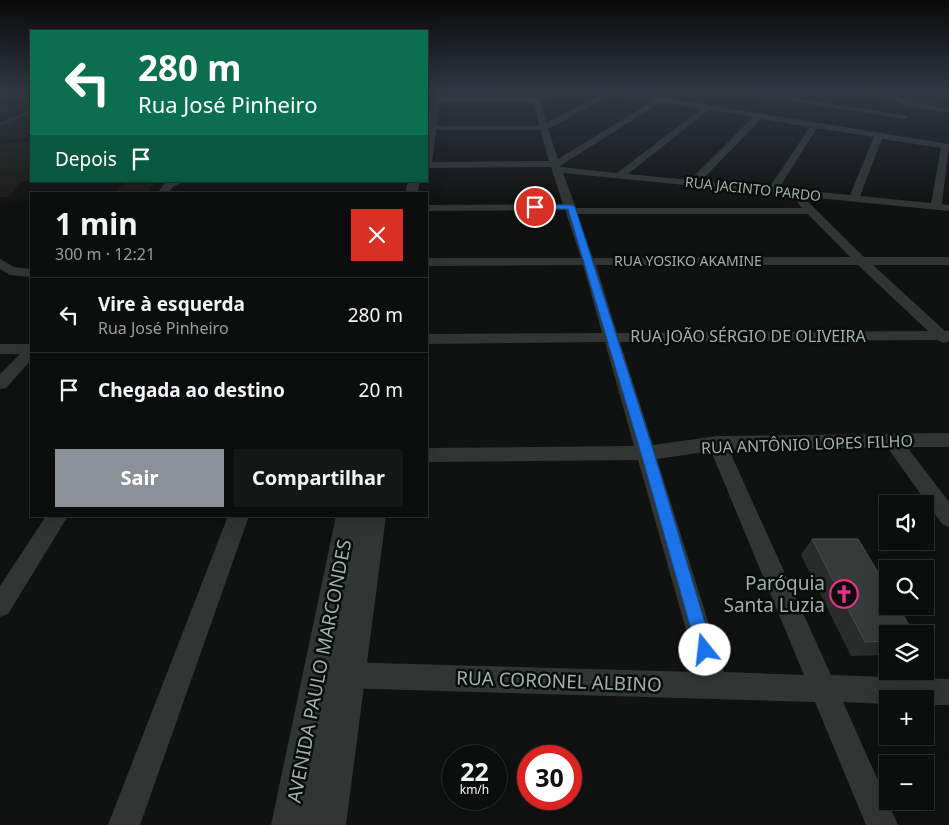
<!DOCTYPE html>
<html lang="pt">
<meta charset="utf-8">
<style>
body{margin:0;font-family:"Noto Sans",sans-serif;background:#151616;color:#f1f3f6;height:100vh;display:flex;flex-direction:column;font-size:19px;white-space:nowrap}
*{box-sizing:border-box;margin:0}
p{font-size:16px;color:#9a9c9d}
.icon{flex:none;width:28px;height:28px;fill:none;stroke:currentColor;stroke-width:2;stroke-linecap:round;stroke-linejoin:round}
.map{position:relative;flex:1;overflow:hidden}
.sheet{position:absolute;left:30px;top:192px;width:398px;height:325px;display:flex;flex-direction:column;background:#0c0d0d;border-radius:0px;box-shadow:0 5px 20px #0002,0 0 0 1px #2c2d2e}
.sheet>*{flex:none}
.banner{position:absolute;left:30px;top:30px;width:398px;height:152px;border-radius:0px;box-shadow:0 5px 20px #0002,0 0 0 1px #2c2d2e;background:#0b6e4f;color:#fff;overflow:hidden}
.tools{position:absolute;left:879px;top:495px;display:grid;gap:10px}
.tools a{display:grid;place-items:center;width:55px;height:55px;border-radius:0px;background:#0c0d0d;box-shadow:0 5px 20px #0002,0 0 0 1px #2c2d2e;font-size:25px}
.speed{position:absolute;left:442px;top:745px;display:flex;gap:10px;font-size:25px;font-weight:700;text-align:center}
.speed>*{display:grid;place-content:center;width:65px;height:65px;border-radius:50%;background:#0c0d0d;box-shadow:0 5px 20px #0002,0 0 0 1px #2c2d2e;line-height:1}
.speed small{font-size:12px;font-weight:400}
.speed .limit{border:8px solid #d22;background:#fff;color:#111}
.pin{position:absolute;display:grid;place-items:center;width:42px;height:42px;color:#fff;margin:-21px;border:2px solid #fff;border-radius:50%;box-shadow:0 1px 5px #0007}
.me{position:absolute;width:55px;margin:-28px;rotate:344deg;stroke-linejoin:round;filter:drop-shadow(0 0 4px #0008)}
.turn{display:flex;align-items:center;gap:18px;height:105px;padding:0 25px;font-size:22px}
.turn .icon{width:65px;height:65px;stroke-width:2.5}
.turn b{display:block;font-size:35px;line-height:42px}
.then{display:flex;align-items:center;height:48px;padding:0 25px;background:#0003;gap:10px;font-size:19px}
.round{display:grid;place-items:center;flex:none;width:52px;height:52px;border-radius:0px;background:#151616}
.head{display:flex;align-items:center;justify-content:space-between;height:85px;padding:0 25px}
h1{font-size:30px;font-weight:700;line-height:38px}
.primary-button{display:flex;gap:10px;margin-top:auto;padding:10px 25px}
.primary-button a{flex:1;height:58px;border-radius:0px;background:#8c9099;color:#fff;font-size:20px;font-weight:700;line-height:58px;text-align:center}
.primary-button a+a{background:#151616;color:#f1f3f6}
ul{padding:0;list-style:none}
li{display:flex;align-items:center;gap:15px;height:75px;padding:0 25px;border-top:1px solid #2c2d2e}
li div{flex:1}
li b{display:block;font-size:19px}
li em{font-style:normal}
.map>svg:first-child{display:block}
.green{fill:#1b1b16}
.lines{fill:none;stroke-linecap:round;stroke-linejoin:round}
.stream{stroke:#27332b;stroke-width:2.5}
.minor{fill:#313634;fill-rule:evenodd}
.tertiary{fill:#313634;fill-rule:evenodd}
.wall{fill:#292c2b}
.building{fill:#363a38;stroke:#474d4a}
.route{fill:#1a73e8;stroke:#114b97}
.labels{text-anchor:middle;stroke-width:5;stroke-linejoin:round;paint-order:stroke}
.far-street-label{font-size:14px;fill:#a1b1aa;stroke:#0b0c0c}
.street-label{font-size:16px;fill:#a1b1aa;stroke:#0b0c0c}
.near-poi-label{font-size:19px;fill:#a1b1aa;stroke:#0b0c0c;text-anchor:end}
.near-street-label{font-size:19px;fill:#a1b1aa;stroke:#0b0c0c}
</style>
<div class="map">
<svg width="949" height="825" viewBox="0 0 949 825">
<rect width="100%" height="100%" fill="#101111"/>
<path class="green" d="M0,92H31V138L0,140V122L11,117L0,118Z
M888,95L949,98V109L915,104Z
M31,142V181H22L9,197H0V144Z
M127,181H157L145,194H113Z"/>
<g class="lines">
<path class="stream" d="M0,124L31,112"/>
<path class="minor" d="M533,92H540V96L548,92H558L541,101L546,123L606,92H628L949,144L942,204L949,205V211L563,173L576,208H802L797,202L802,199L806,200L864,257H949V265H873L945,331H949V341L944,343L937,340L620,342L653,445L717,436L949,433V447H907L949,502V527L942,524L887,447L729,450L831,675L949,679V705H925V699H888V704L843,702L898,825H866L815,702L342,688L333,684L329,675L333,666L342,662L698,672L638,460L426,462V448L634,446L605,342L426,344V334L602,333L583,265L426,266V258H581L565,210L426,211V205L563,204L551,167L426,168V162L549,161L540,130H426V126H539L534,102H436L432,100L436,98H534ZM613,94L653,101L558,159L548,129ZM661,102L701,109L617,173L561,167L560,166ZM709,110L753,117L690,180L628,174ZM761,119L810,127L769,188L701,181ZM817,128L874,137L850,195L779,188ZM882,139L941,148L931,203L860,196ZM577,214H808L850,257L593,258ZM596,265H858L928,331L617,333ZM711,451L804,675L724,672L657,459Z
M736,92H756L904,115L908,117L904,119Z
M875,92H885L914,103L949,109V113L909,107Z
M896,92L949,93V97L899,95Z
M187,181L174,186L167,194H156L166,182Z
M0,259L14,267L31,269V277L10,275L0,269Z
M0,344H31V360L6,388L0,389V374L20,354H0Z
M46,516H68L8,614L0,617V586Z
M228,516H249L140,825H108Z"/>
<path class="tertiary" d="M433,92H441L432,163L426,166V129Z
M408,181H420L417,194H405Z
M336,516H386L346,825H271Z"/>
</g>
<path class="wall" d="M812,539L888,634V655L851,656L801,555Z"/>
<path class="building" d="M812,539H858L888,589V606H898L914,634H888V641L865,642Z"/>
<linearGradient id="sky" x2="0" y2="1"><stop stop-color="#090909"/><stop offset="0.44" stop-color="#313843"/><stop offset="1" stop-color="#313843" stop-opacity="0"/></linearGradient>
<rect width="949" height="208" fill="url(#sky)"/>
<path class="route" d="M535,205H571L575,207L654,453L713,650L711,655L705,658L699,655L697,650L641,453L568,209H532V206Z"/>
<defs>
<symbol id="church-ring" viewBox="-11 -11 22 22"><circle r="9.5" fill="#0b0c0c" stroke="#e7318b" stroke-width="1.5"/><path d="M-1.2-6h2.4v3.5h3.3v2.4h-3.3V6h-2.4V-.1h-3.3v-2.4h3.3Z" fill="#e7318b"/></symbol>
</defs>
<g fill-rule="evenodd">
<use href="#church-ring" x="828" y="578" width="32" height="32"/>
</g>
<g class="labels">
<g class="far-street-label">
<text transform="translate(753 189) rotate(6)" y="5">RUA JACINTO PARDO</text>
<text x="688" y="266">RUA YOSIKO AKAMINE</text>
</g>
<g class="street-label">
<text x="748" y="342">RUA JOÃO SÉRGIO DE OLIVEIRA</text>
<text transform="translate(807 444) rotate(-2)" y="6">RUA ANTÔNIO LOPES FILHO</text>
</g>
<g class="near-poi-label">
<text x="825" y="590">Paróquia<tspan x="825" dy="22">Santa Luzia</tspan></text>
</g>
<g class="near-street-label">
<text transform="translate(319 671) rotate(-79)" y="7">AVENIDA PAULO MARCONDES</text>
<text transform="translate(559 681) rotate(2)" y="7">RUA CORONEL ALBINO</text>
</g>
</g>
</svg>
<div class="tools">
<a><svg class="icon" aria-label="sound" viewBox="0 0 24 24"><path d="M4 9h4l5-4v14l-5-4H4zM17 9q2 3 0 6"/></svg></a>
<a><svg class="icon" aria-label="search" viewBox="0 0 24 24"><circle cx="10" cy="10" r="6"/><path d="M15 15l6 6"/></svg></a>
<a><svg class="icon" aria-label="layers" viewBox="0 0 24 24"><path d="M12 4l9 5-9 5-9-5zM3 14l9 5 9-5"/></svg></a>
<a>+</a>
<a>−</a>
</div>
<div class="speed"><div>22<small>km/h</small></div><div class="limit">30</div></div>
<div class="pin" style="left:535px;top:207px;background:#d93025"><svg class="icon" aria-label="arrive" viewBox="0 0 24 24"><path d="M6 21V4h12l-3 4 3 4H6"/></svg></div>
<svg class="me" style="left:705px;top:650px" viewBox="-20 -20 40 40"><circle r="19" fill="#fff"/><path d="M0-13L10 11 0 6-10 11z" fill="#1a73e8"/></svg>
<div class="banner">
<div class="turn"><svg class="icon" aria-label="left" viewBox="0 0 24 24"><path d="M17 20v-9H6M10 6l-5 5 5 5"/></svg><div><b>280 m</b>Rua José Pinheiro</div></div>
<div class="then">Depois<svg class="icon" aria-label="arrive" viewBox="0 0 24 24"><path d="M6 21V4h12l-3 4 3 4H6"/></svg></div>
</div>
<section class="sheet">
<div class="head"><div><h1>1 min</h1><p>300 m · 12:21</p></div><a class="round" style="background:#d93025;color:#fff"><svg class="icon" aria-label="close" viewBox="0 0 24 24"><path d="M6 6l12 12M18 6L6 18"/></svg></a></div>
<ul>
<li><svg class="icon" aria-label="left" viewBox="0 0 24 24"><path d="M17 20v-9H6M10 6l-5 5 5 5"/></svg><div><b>Vire à esquerda</b><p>Rua José Pinheiro</p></div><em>280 m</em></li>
<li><svg class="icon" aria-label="arrive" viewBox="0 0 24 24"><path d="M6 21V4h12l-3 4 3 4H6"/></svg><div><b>Chegada ao destino</b></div><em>20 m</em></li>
</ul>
<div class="primary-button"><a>Sair</a><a>Compartilhar</a></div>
</section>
</div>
